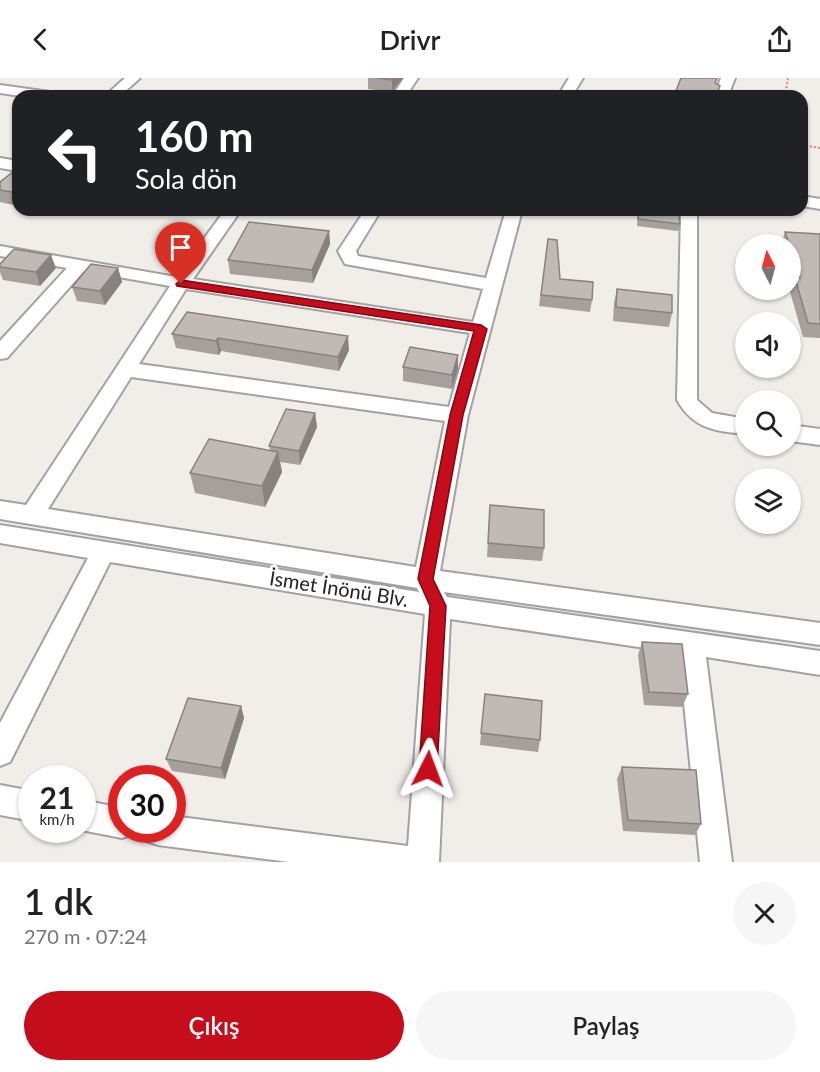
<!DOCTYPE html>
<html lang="tr">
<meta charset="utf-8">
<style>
body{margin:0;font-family:Lato,sans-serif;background:#f6f6f6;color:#222;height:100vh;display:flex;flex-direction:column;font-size:22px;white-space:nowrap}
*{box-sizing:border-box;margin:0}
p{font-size:20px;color:#767676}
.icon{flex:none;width:33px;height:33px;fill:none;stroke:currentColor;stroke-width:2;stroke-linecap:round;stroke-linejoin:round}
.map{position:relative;height:784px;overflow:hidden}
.drawer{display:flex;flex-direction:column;background:#fff;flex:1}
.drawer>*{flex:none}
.hud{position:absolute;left:12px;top:12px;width:796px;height:126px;border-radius:18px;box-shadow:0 2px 4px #0004;background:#202124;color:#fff;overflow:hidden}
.needle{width:39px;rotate:354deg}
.controls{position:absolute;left:735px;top:156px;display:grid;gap:12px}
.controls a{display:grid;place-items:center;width:66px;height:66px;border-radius:50%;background:#fff;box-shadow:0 2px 4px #0004;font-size:30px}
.speed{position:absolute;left:18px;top:687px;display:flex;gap:12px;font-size:30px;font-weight:700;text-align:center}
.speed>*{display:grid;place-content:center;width:78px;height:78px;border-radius:50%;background:#fff;box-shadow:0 2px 4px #0004;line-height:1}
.speed small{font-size:15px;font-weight:400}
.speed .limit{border:9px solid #d22;background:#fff;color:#111}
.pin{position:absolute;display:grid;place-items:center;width:51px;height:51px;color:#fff;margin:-62px -26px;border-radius:50% 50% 50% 0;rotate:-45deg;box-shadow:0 0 6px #0007}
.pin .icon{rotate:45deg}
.me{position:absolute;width:66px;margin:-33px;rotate:3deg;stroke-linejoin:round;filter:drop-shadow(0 0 4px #0008)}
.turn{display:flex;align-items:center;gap:21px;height:126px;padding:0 24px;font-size:27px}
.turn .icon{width:78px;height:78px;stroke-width:2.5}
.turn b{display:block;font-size:42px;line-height:51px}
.round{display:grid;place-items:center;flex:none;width:63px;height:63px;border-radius:32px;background:#f6f6f6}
.headline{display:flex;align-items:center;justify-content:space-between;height:102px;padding:0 24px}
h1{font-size:36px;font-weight:600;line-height:45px}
.button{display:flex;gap:12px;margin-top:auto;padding:12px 24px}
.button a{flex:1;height:69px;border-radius:36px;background:#c50d1b;color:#fff;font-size:24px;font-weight:600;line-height:69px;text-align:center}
.button a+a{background:#f6f6f6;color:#222}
header{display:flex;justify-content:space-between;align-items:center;height:78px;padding:0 24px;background:#fff;font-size:27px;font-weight:600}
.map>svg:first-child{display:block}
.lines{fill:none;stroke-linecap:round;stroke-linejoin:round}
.minor-casing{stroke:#a2a2a2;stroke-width:4}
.path{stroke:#f17c79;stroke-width:2;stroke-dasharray:2 2;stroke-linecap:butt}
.minor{fill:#fff;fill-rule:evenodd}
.wall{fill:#a69f9c}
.shaded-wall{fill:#87827f}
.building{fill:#c1b9b5;stroke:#87827f;stroke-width:1.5}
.route{fill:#c50d1b;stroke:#800812;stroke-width:1.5}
.labels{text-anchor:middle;stroke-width:6;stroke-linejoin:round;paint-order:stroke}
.street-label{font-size:20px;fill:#212121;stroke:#fff}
</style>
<header><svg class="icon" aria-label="back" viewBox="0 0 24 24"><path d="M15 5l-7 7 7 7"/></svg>Drivr<svg class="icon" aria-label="share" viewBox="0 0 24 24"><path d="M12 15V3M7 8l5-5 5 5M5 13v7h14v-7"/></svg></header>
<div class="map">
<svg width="820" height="784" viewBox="0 0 820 784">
<rect width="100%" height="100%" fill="#f1ede8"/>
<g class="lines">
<defs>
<path id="minor" d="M125,0H140L120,18H105Z
M404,0H418L406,18H392Z
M569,0H583L572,18H558Z
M721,0H735L728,18H714Z
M0,7L50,14L57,18H20L0,15Z
M0,80L18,83V93L0,90Z
M802,118L820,121V131L802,128Z
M225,132H241L193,201L473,244L483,211L345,186L338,173L365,132H381L356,173L358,178L486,200L506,132H522L468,337L440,493L820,545V567L444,514L447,519L820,573V597L706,579L732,784H700L679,575L450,541L439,784H289L158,767L147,763L143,752H172V738L408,768L425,536L110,484L10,684L0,688V645L88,480L0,465V447L419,514L417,510L0,441V423L26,427L170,208L84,193L7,280L0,281V263L67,190L0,178V168L176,199ZM186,211L470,255L449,329L139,286ZM131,299L445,343L416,489L48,431Z
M681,132H697V322L712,335L746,341V356C714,353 694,351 677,322Z
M790,347L820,351V367L790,363Z
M0,707L32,713V743L0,737Z
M82,722L122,730V752H135L133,756L122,760L81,752H82Z"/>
</defs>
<use href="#minor" class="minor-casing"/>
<path class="path" d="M785,18L788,0
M802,67L820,70"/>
<use href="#minor" class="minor"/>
</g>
<path class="wall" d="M368,0H403L392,14L368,11Z
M716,6L720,8L717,18H674Z
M18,90V128L0,124V104Z
M638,132H678L680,146L678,153L637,148Z
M329,153L330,166L313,205L230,196L228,182Z
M785,154L820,156V260L803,259L790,214L793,207L790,200V166H781Z
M548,161L560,201L592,222L590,234L539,228Z
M0,186L56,190L40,208L3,202L0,194Z
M118,190L122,204L105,227L77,223L72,209Z
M617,211L672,235L669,249L613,243L614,225Z
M187,234L349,272L339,293L221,273L219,277L176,270L172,256Z
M403,289L458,291L452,311L403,303Z
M315,335L317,349L300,387L280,384L282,394L265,429L195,415L190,395L270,372L269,368Z
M490,427L544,470L542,483L487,479Z
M642,564L688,616L682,629L644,627L638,577Z
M485,616L540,662L538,674L480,667Z
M241,628L244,640L225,701L172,693L166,681Z
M622,689L701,746L695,757L623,753L617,701Z"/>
<path class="shaded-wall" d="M393,0H403L392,14V2Z
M329,153L330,166L313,205L312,192Z
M51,177L56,190L40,208L36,194Z
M118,190L122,204L105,227L100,213Z
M348,258L349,272L339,293L338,279Z
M218,260L221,273L219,277L216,263Z
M458,277V291L452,311V297Z
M315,335L317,349L300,387L299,373Z
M278,374L282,394L265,429L262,408Z
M241,628L244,640L225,701L221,690Z"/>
<path class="building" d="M377,0H393L392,2Z
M681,0H717L715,5L720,8L717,15L712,14V18H674Z
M18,90V115L0,112V104Z
M639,132H678L680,146L638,141Z
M249,144L329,153L312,192L228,182Z
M785,154L820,156V246L808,245L795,200H800L790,170V166H789Z
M548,161L557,162L560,201L593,204L592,222L541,217Z
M14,171L51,177L36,194L0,189V186Z
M91,186L118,190L100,213L72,209Z
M617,211L672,217V235L616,229Z
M187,234L348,258L338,279L218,260L216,263L172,256Z
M410,269L458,277L452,297L403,289Z
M286,331L315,335L299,373L269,368Z
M209,361L278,374L262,408L190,395Z
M490,427L544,432V470L488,465Z
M642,564L682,566L688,616L649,614Z
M485,616L542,623L540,662L481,655Z
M188,620L241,628L221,690L166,681Z
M622,689L696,692L701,746L628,742Z"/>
<path class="route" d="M181,202L481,247L487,251L463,337L433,501L446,528L437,691L435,697L428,699L422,697L419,691L430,528L418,501L450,337L474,253L177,208L176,206Z"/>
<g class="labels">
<g class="street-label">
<text transform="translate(339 511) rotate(9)" y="7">İsmet İnönü Blv.</text>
</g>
</g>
</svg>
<div class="controls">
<a><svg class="needle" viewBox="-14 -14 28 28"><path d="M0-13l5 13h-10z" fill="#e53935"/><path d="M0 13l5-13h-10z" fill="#767676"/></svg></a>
<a><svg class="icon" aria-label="sound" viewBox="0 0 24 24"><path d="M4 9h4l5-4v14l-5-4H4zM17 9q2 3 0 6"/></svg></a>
<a><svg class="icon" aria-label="search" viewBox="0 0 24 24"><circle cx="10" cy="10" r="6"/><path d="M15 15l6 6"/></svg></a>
<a><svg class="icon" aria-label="layers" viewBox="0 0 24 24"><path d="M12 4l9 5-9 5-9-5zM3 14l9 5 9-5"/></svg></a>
</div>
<div class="speed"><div>21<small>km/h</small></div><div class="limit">30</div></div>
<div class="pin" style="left:181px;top:206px;background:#d93025"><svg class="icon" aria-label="arrive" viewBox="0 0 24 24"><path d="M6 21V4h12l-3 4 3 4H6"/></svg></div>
<svg class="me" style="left:428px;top:691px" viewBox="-20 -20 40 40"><path d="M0-17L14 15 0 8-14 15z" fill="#c50d1b" stroke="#fff" stroke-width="4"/></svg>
<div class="hud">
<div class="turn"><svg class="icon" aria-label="left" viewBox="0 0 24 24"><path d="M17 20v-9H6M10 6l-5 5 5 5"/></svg><div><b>160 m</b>Sola dön</div></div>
</div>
</div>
<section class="drawer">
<div class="headline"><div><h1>1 dk</h1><p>270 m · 07:24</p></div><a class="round"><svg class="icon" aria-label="close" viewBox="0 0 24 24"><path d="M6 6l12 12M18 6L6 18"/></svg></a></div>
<div class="button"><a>Çıkış</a><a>Paylaş</a></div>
</section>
